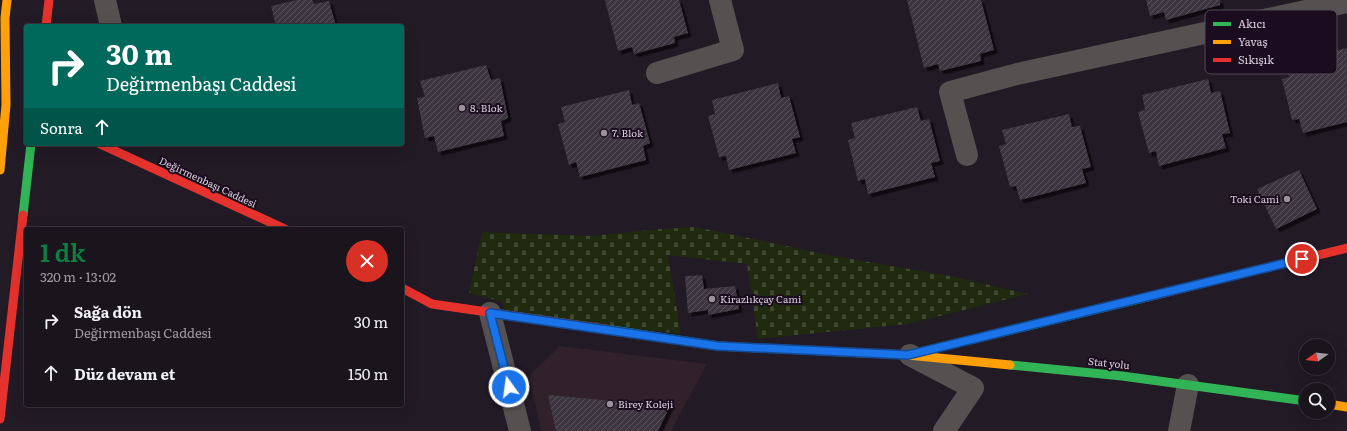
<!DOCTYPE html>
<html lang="tr">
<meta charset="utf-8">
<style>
body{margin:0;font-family:Literata,serif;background:#231d25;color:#f1f3f6;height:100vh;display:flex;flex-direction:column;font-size:15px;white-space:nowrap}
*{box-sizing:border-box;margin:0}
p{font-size:13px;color:#9f9ea3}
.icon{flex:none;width:22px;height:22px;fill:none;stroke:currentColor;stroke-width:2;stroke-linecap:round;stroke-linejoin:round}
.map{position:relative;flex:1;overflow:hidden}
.panel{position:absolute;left:24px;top:227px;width:380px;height:180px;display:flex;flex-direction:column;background:#1a141c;border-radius:4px;box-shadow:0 4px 16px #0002,0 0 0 1px #38333b}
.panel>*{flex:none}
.guide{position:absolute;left:24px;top:24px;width:380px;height:122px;border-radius:4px;box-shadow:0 4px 16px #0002,0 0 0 1px #38333b;background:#00695c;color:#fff;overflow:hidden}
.needle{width:26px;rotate:256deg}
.tools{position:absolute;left:1299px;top:339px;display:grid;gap:8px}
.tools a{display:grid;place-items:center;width:36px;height:36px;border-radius:50%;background:#1a141c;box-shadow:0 4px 16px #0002,0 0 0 1px #38333b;font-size:20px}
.pin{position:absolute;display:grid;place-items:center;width:34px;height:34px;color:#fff;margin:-17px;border:2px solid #fff;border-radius:50%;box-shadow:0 1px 4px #0007}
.me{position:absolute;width:44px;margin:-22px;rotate:346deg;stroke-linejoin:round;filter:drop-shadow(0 0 3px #0008)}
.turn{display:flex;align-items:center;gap:14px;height:84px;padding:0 16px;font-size:18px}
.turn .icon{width:52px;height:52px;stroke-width:2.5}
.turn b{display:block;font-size:28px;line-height:34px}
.then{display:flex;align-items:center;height:38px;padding:0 16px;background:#0003;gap:8px;font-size:15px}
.round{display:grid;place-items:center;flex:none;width:42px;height:42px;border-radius:21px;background:#231d25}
.headline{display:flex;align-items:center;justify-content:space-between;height:68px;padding:0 16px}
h1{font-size:24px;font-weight:600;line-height:30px;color:#0b8043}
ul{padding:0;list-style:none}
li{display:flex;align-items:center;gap:12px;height:52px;padding:0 16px}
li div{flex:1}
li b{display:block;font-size:15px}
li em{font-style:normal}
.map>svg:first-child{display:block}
.education{fill:#30212b}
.cemetery{fill:url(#cemetery-stones)}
.building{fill:url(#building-hatch);filter:url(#shadow)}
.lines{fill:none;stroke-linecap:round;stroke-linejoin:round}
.street{stroke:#555150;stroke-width:22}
.fast{stroke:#30b455;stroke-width:9}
.slow{stroke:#ff9f0a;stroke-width:9}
.jam{stroke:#e5322d;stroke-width:9}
.route-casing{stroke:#114b97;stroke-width:10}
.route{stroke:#1a73e8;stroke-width:7}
.poi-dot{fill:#9a919d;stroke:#1b0d1f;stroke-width:1.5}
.labels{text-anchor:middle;stroke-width:4;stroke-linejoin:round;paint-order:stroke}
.poi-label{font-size:10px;fill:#dbd1de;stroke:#1b0d1f;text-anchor:start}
.street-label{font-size:10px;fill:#dbd1de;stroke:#1b0d1f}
.key{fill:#1b0d1f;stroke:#554858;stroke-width:1}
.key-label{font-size:11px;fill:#dbd1de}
</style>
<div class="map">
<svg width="1347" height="431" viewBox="0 0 1347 431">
<defs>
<pattern id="cemetery-stones" width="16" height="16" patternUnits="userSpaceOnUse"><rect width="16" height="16" fill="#1f2a0e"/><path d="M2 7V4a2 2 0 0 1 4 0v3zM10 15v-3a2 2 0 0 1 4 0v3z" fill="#3f4831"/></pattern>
<pattern id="building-hatch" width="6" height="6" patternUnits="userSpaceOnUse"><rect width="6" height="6" fill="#3e363f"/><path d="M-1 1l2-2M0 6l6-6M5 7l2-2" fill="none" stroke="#59525a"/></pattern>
<filter id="shadow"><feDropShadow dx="3.5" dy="3.5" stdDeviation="0" flood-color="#0009"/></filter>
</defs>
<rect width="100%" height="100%" fill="#221a25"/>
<path class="education" d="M560,346L707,364L671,431H541L529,376Z"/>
<path class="cemetery" d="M695,227L744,237L823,254L955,277L1028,294L908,324L758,339L747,264L668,255L681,334L503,312V302L469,293L482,232L592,236L660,229Z"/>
<path class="building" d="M297,0H312L314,4L329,1L336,26H276L271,6Z
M605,0H679L688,33L674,37L675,43L634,54L632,47L618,51Z
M907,0H981L994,50L980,54L981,61L940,71L938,64L924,68Z
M1146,0H1220V5L1166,20L1164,12L1150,16Z
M1347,48V122L1303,133L1299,119L1292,120L1282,79L1289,77L1285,62Z
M486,65L491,80L500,78L508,118L501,121L504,136L438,152L434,136L425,138L417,98L425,97L420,81Z
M1208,79L1211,93L1220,91L1230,133L1222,134L1226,148L1159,166L1156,151L1149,153L1138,112L1145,110L1142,95Z
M778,83L781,98L789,96L800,137L792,139L796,153L729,170L726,156L719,157L708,116L715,114L712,100Z
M629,90L632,105L639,103L650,143L643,146L646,160L580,177L576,162L569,165L558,124L565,122L561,107Z
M917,107L921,121L929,119L940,161L931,163L935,177L868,194L865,179L858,181L848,140L855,138L851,123Z
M1069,114L1072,127L1080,126L1091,167L1082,169L1086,183L1020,200L1016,186L1010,187L999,146L1006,144L1002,130Z
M1299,170L1317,209L1276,229L1257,189Z
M702,275L704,289L735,286L739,309L708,315V310L688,313L685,276Z
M548,395L670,406L658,431H556Z"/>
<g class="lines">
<path class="street" d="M105,0L111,26
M657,73L733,50L720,0
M967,155L950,92L1017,74L1347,2
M490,313L520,431
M910,355L973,388L944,431
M1179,431L1188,385"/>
<path class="fast" d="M23,215L31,144
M612,330L718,346L843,352
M924,351L1152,296
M1010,365L1122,376L1306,401"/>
<path class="slow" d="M0,170L6,105L5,18L7,0
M843,352L908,355L1010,365
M1328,404L1347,407"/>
<path class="jam" d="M46,26L49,0
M100,144L285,229
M402,288L432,304L612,330
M1152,296L1347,248
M0,419L23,215"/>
</g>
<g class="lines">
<defs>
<path id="route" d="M509,387L490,313L718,346L908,355L1302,259"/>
</defs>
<use href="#route" class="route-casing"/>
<use href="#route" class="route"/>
</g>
<g class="poi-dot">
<circle cx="462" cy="108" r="4"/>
<circle cx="604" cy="133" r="4"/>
<circle cx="1287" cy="199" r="4"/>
<circle cx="712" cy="299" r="4"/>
<circle cx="610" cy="404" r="4"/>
</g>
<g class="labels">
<g class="poi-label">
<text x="470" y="112">8. Blok</text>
<text x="612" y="137">7. Blok</text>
<text x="1279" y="203" text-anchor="end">Toki Cami</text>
<text x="720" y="303">Kirazlıkçay Cami</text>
<text x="618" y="408">Birey Koleji</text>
</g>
<g class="street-label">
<text transform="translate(208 182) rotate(25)" y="4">Değirmenbaşı Caddesi</text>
<text transform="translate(1109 363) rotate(6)" y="4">Stat yolu</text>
</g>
</g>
<rect x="1205" y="10" width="132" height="64" rx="6" class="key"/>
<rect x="1213" y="22" width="18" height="4" fill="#30b455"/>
<rect x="1213" y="40" width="18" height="4" fill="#ff9f0a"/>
<rect x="1213" y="58" width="18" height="4" fill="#e5322d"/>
<g class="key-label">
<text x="1238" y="28">Akıcı</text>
<text x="1238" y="46">Yavaş</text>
<text x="1238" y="64">Sıkışık</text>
</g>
</svg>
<div class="tools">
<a><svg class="needle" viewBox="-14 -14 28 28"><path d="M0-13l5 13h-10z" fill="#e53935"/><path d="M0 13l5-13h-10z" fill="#9f9ea3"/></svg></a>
<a><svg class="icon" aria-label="search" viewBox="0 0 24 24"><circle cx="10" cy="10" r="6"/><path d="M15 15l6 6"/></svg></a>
</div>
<div class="pin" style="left:1302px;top:259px;background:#d93025"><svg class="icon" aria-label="arrive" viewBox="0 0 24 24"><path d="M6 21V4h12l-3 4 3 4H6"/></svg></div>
<svg class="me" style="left:509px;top:387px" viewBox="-20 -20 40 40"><circle r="17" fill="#1a73e8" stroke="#fff" stroke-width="3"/><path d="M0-11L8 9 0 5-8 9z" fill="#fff"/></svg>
<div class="guide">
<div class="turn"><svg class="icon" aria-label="right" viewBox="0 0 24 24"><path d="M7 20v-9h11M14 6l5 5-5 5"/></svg><div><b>30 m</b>Değirmenbaşı Caddesi</div></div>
<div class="then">Sonra<svg class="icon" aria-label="ahead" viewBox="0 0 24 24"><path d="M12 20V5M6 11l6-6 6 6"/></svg></div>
</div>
<section class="panel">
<div class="headline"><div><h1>1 dk</h1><p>320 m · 13:02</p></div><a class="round" style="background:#d93025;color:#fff"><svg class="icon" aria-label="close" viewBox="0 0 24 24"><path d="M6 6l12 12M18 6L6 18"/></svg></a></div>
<ul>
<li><svg class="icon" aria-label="right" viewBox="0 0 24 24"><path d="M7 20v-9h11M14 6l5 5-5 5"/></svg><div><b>Sağa dön</b><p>Değirmenbaşı Caddesi</p></div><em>30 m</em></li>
<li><svg class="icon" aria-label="ahead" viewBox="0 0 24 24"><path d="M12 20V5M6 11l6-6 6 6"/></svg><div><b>Düz devam et</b></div><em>150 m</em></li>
</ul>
</section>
</div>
